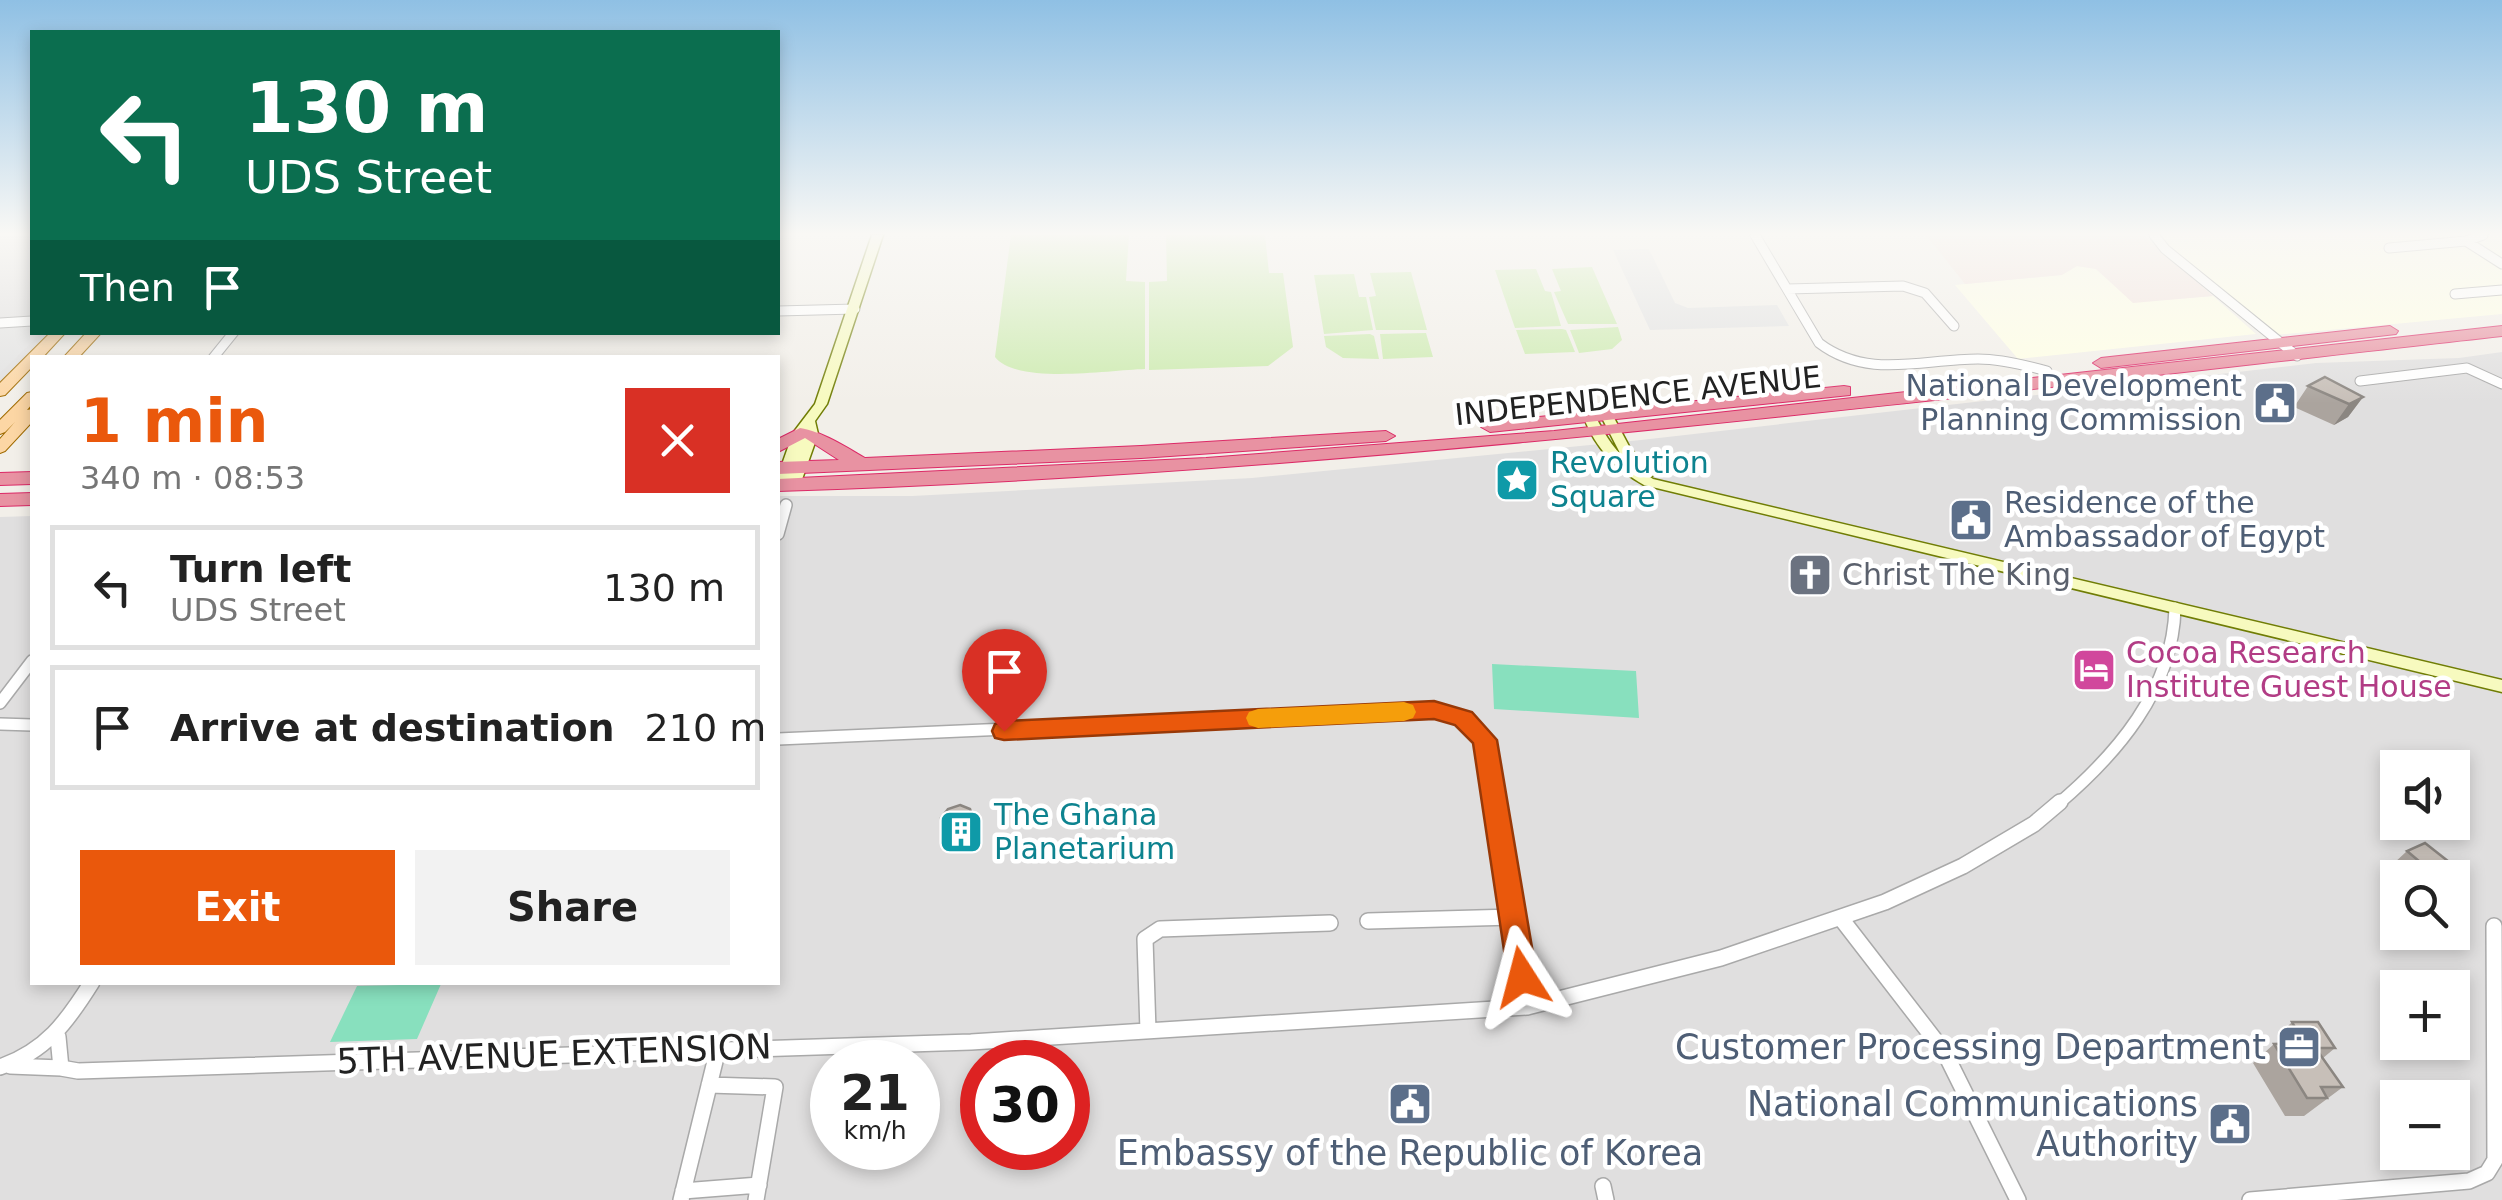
<!DOCTYPE html>
<meta charset="utf-8">
<style>
body{margin:0;font-family:"DejaVu Sans",sans-serif;background:#f2f2f2;color:#222;height:100vh;display:flex;flex-direction:column;font-size:38px;white-space:nowrap}
*{box-sizing:border-box;margin:0}
p{font-size:32px;color:#767676}
.icon{flex:none;width:55px;height:55px;fill:none;stroke:currentColor;stroke-width:2;stroke-linecap:round;stroke-linejoin:round}
.map{position:relative;flex:1;overflow:hidden}
.panel{position:absolute;left:30px;top:355px;width:750px;height:630px;display:flex;flex-direction:column;background:#fff;border-radius:0px;box-shadow:0 5px 15px #0003}
.panel>*{flex:none}
.top-card{position:absolute;left:30px;top:30px;width:750px;height:305px;border-radius:0px;box-shadow:0 5px 15px #0003;background:#0b6e4f;color:#fff;overflow:hidden}
.buttons{position:absolute;left:2380px;top:750px;display:grid;gap:20px}
.buttons a{display:grid;place-items:center;width:90px;height:90px;border-radius:0px;background:#fff;box-shadow:0 5px 15px #0003;font-size:50px}
.speed{position:absolute;left:810px;top:1040px;display:flex;gap:20px;font-size:50px;font-weight:700;text-align:center}
.speed>*{display:grid;place-content:center;width:130px;height:130px;border-radius:50%;background:#fff;box-shadow:0 5px 15px #0003;line-height:1}
.speed small{font-size:25px;font-weight:400}
.speed .limit{border:15px solid #d22;background:#fff;color:#111}
.pin{position:absolute;display:grid;place-items:center;width:85px;height:85px;color:#fff;margin:-102px -42px;border-radius:50% 50% 50% 0;rotate:-45deg;box-shadow:0 0 10px #0007}
.pin .icon{rotate:45deg}
.me{position:absolute;width:110px;margin:-55px;rotate:351deg;stroke-linejoin:round;filter:drop-shadow(0 0 8px #0008)}
.turn{display:flex;align-items:center;gap:35px;height:210px;padding:0 50px;font-size:45px}
.turn .icon{width:130px;height:130px;stroke-width:2.5}
.turn b{display:block;font-size:70px;line-height:85px}
.then{display:flex;align-items:center;height:95px;padding:0 50px;background:#0003;gap:20px;font-size:38px}
.round{display:grid;place-items:center;flex:none;width:105px;height:105px;border-radius:0px;background:#f2f2f2}
.summary{display:flex;align-items:center;justify-content:space-between;height:170px;padding:0 50px}
h1{font-size:60px;font-weight:700;line-height:75px;color:#ea580c}
.action{display:flex;gap:20px;margin-top:auto;padding:20px 50px}
.action a{flex:1;height:115px;border-radius:0px;background:#ea580c;color:#fff;font-size:40px;font-weight:700;line-height:115px;text-align:center}
.action a+a{background:#f2f2f2;color:#222}
ul{padding:0;list-style:none}
li{display:flex;align-items:center;gap:30px;height:125px;margin:0 20px 15px;padding:0 30px;border:5px solid #e0e0e0;border-radius:0px}
li div{flex:1}
li b{display:block;font-size:38px}
li em{font-style:normal}
.map>svg:first-child{display:block}
.residential{fill:#e0dfdf;fill-rule:evenodd}
.education{fill:#ffffe5}
.military{fill:#f3e3dd}
.grass{fill:#cdebb0}
.pitch{fill:#88e0be}
.parking{fill:#e2e2e2}
.lines{fill:none;stroke-linecap:round;stroke-linejoin:round}
.street-far2-casing{stroke:#a9a9a9;stroke-width:11}
.street-far1-casing{stroke:#a9a9a9;stroke-width:14}
.street-casing{stroke:#a9a9a9;stroke-width:18}
.secondary-casing{stroke:#707d05;stroke-width:3}
.primary-casing{stroke:#a06b00;stroke-width:2}
.highway-casing{stroke:#dc2a67;stroke-width:2}
.street-far2{stroke:#fff;stroke-width:9}
.street-far1{stroke:#fff;stroke-width:11}
.street{stroke:#fff;stroke-width:15}
.secondary{fill:#f7fabf;fill-rule:evenodd}
.primary{fill:#fcd6a4;fill-rule:evenodd}
.highway{fill:#e892a2;fill-rule:evenodd}
.wall{fill:#aba49e}
.shaded-wall{fill:#8b8681}
.building{fill:#c7bfb8;stroke:#8b8681;stroke-width:2.5}
.route{fill:#ea580c;stroke:#983908;stroke-width:2.5}
.slow{fill:#f59e0b}
.labels{text-anchor:middle;stroke-width:9;stroke-linejoin:round;paint-order:stroke}
.service-label{font-size:30px;fill:#4e5e75;stroke:#fff;text-anchor:end}
.street-label{font-size:30px;fill:#222;stroke:#fff}
.culture-label{font-size:30px;fill:#0d838f;stroke:#fff;text-anchor:start}
.worship-label{font-size:30px;fill:#5b616d;stroke:#fff;text-anchor:start}
.hotel-label{font-size:30px;fill:#b23c85;stroke:#fff;text-anchor:start}
.near-service-label{font-size:35px;fill:#4e5e75;stroke:#fff;text-anchor:end}
.near-street-label{font-size:35px;fill:#222;stroke:#fff}
</style>
<div class="map">
<svg width="2502" height="1200" viewBox="0 0 2502 1200">
<rect width="100%" height="100%" fill="#f2efe9"/>
<path class="residential" d="M0,235H32V332L57,333L0,387Z
M2502,352V1200H0V517L32,516V982H778V496H912L1252,478L1641,440L2316,363L2459,358ZM2398,768H2452V822H2398ZM2398,878H2452V932H2398ZM2398,988H2452V1042H2398ZM832,1062H918V1148H832ZM982,1062H1068V1148H982ZM2398,1098H2452V1152H2398Z"/>
<path class="education" d="M2158,235H2502V314L2274,335L2167,248Z
M2077,266L2096,269L2134,302L2213,296L2256,334L2018,359L1955,285L2061,275Z"/>
<path class="military" d="M1926,235H2143L2213,296L2133,303L2096,269L2077,266L2062,275L1965,284Z"/>
<path class="grass" d="M1011,235H1129L1126,281L1145,282V369C1109,370 1017,385 995,357Z
M1166,235H1265L1269,273H1283L1293,347L1268,366L1149,370V282L1167,281Z
M1592,267L1617,324H1568L1554,292L1561,291L1552,269Z
M1536,269L1545,291L1551,292L1561,326L1515,328L1495,270Z
M1411,272L1427,330H1376L1369,297L1376,296L1370,273Z
M1354,274L1359,297H1366L1373,330L1324,334L1314,275Z
M1618,327L1622,340L1612,349L1579,353L1570,330Z
M1562,329L1566,330L1575,352L1525,354L1516,330Z
M1426,333L1433,357L1383,359L1380,334Z
M1370,334L1374,336L1379,359L1343,358L1326,347L1324,336Z"/>
<path class="pitch" d="M1492,664L1636,671L1639,718L1494,709Z
M441,984L417,1039L330,1042L357,986Z"/>
<path class="parking" d="M1649,249L1675,303L1688,308L1777,305L1789,326L1650,330L1613,250Z
M32,324V332L41,333L0,373V325Z"/>
<g class="lines">
<defs>
<path id="street-far2" d="M1755,235L1819,343C1868,380 1922,359 1978,359C2001,359 2025,365 2047,371
M2154,235L2165,249L2297,356
M2466,241L2502,264
M2389,248L2466,241L2483,235
M1787,289L1903,286L1925,293L1954,326
M2455,294L2502,290
M778,311L855,309
M0,323L32,321
M213,358L234,332
M2360,381L2467,368L2502,384"/>
<path id="street-far1" d="M778,534L786,505
M0,703L32,661
M0,724L32,725
M778,739L1434,710C1495,727 1487,750 1495,805
M2057,805C2116,755 2173,690 2175,608"/>
<path id="street" d="M1495,802L1527,1007
M1368,921L1513,917
M1843,921L1945,1053L2018,1200
M1148,1031L1145,939L1160,929L1330,923
M58,1037L61,1068L78,1071L971,1042L1527,1007L1721,958L1885,902L1963,866L2034,824L2060,802
M10,1066L61,1068
M0,1067C46,1051 67,1022 92,982
M709,1085L775,1087L756,1200
M1603,1186L1606,1200
M683,1191L759,1185
M681,1200L718,1049
M2250,1200L2469,1181L2487,1173L2495,1160L2494,926"/>
<path id="secondary" d="M872,235H883L827,404L815,421L818,434L800,485L793,489L787,486L778,489V476L793,433L815,404Z
M1607,412L1613,416L1631,450L1654,470L1656,473L1650,477L1653,479L2502,680V692L1644,485C1616,469 1596,449 1584,418L1585,415H1595C1605,436 1616,453 1635,467L1621,455L1601,416Z"/>
<path id="primary" d="M51,332H66L42,358H32V367L5,395L0,396V383Z
M87,332H102L78,358H63Z
M32,392V404L27,410L32,409V422L5,451L0,453V439L15,422L5,432L0,434V420L27,393Z"/>
<path id="highway" d="M2390,326L2398,331L2396,334L2101,368L2093,363L2101,358Z
M2502,326V336C1928,400 1355,473 778,491V479L1206,458L1554,431Z
M1844,386L1850,387V395L1490,432L1481,427L1490,422Z
M800,428C821,431 846,447 865,458L1141,446L1386,431L1395,436L1386,441L1141,458L778,474V462L839,460L805,438L778,452V439Z
M32,472V484L0,485V473Z
M32,493V505L0,506V494Z"/>
</defs>
<use href="#street-far2" class="street-far2-casing"/>
<use href="#street-far1" class="street-far1-casing"/>
<use href="#street" class="street-casing"/>
<use href="#secondary" class="secondary-casing"/>
<use href="#primary" class="primary-casing"/>
<use href="#highway" class="highway-casing"/>
<use href="#street-far2" class="street-far2"/>
<use href="#street-far1" class="street-far1"/>
<use href="#street" class="street"/>
<use href="#secondary" class="secondary"/>
<use href="#primary" class="primary"/>
<use href="#highway" class="highway"/>
</g>
<path class="wall" d="M2308,386L2363,397L2348,417L2334,425L2294,407Z
M941,818L976,832L970,841L958,845L948,841Z
M2407,851L2448,878H2409L2393,864Z
M2292,1022L2335,1048L2323,1058L2343,1087L2304,1116H2285L2253,1063L2274,1044H2284L2279,1035Z"/>
<path class="shaded-wall" d="M2363,397L2348,417L2334,425L2349,404Z
M973,818L976,832L970,841L958,845L955,831Z"/>
<path class="building" d="M2325,377L2363,397L2349,404L2308,386Z
M960,805L970,809L973,818L967,828L955,831L944,827L941,818L948,809Z
M2425,843L2458,869L2439,878L2407,851Z
M2292,1022H2318L2335,1048H2315L2312,1043H2304Z
M2312,1043L2343,1087H2321L2327,1098H2307L2274,1044Z"/>
<linearGradient id="sky" x2="0" y2="1"><stop stop-color="#8fc0e4"/><stop offset="0.58" stop-color="#f9f8f5"/><stop offset="1" stop-color="#f9f8f5" stop-opacity="0"/></linearGradient>
<rect width="2502" height="403" fill="url(#sky)"/>
<path class="route" d="M1434,701L1472,712L1497,740L1537,977L1533,986L1522,990L1512,986L1508,977L1473,743L1455,725L1434,719L1004,740L995,738L992,731L995,724L1004,721Z"/>
<path class="slow" d="M1404,702L1413,705L1416,712L1413,718L1404,721L1258,728L1249,725L1246,718L1249,712L1258,709Z"/>
<defs>
<symbol id="civic-square" viewBox="-11 -11 22 22"><rect x="-9" y="-9" width="18" height="18" rx="4" fill="#5c6f8a" stroke="#fff"/><path d="M-.6-6.5H3V-4.5H.6V-3L4-1V1h2V6H-6V1h2V-1L-.6-3ZM-1.2 2.5V6h2.4V2.5Z" fill="#fff"/></symbol>
<symbol id="sight-square" viewBox="-11 -11 22 22"><rect x="-9" y="-9" width="18" height="18" rx="4" fill="#0f9aa8" stroke="#fff"/><path d="M0-6L1.8-2.2L6-1.7L2.9 1.2L3.7 5.4L0 3.3L-3.7 5.4L-2.9 1.2L-6-1.7L-1.8-2.2Z" fill="#fff"/></symbol>
<symbol id="church-square" viewBox="-11 -11 22 22"><rect x="-9" y="-9" width="18" height="18" rx="4" fill="#6b7280" stroke="#fff"/><path d="M-1.2-6h2.4v3.5h3.3v2.4h-3.3V6h-2.4V-.1h-3.3v-2.4h3.3Z" fill="#fff"/></symbol>
<symbol id="hotel-square" viewBox="-11 -11 22 22"><rect x="-9" y="-9" width="18" height="18" rx="4" fill="#d1479c" stroke="#fff"/><path d="M-6-4.5h1.5V1H6V5H4.5V3h-9V5H-6ZM-4 0a1.8 1.8 0 1 1 3.6 0ZM.5 0V-2.5h3Q6-2.5 6 0Z" fill="#fff"/></symbol>
<symbol id="building-square" viewBox="-11 -11 22 22"><rect x="-9" y="-9" width="18" height="18" rx="4" fill="#0f9aa8" stroke="#fff"/><path d="M-4-6H4V6H1V3H-1V6H-4ZM-2.5-4.3h1.7v1.8h-1.7ZM.8-4.3h1.7v1.8H.8ZM-2.5-1h1.7V.8h-1.7ZM.8-1h1.7V.8H.8Z" fill="#fff"/></symbol>
<symbol id="office-square" viewBox="-11 -11 22 22"><rect x="-9" y="-9" width="18" height="18" rx="4" fill="#5c6f8a" stroke="#fff"/><path d="M-6-3h4V-5.5h4V-3h4V5H-6ZM-1-4.5V-3h2v-1.5ZM-6 0V1H6V0Z" fill="#fff"/></symbol>
</defs>
<g fill-rule="evenodd">
<use href="#civic-square" x="2250" y="378" width="50" height="50"/>
<use href="#sight-square" x="1492" y="455" width="50" height="50"/>
<use href="#civic-square" x="1946" y="495" width="50" height="50"/>
<use href="#church-square" x="1785" y="550" width="50" height="50"/>
<use href="#hotel-square" x="2069" y="645" width="50" height="50"/>
<use href="#building-square" x="936" y="807" width="50" height="50"/>
<use href="#office-square" x="2274" y="1022" width="50" height="50"/>
<use href="#civic-square" x="1385" y="1079" width="50" height="50"/>
<use href="#civic-square" x="2205" y="1099" width="50" height="50"/>
</g>
<g class="labels">
<g class="service-label">
<text x="2242" y="396">National Development<tspan x="2242" dy="34">Planning Commission</tspan></text>
<text x="2004" y="513" text-anchor="start">Residence of the<tspan x="2004" dy="34">Ambassador of Egypt</tspan></text>
</g>
<g class="street-label">
<text transform="translate(1638 396) rotate(-6)" y="10">INDEPENDENCE AVENUE</text>
</g>
<g class="culture-label">
<text x="1550" y="473">Revolution<tspan x="1550" dy="34">Square</tspan></text>
<text x="994" y="825">The Ghana<tspan x="994" dy="34">Planetarium</tspan></text>
</g>
<g class="worship-label">
<text x="1842" y="585">Christ The King</text>
</g>
<g class="hotel-label">
<text x="2126" y="663">Cocoa Research<tspan x="2126" dy="34">Institute Guest House</tspan></text>
</g>
<g class="near-service-label">
<text x="2266" y="1059">Customer Processing Department</text>
<text x="2198" y="1116">National Communications<tspan x="2198" dy="40">Authority</tspan></text>
<text x="1410" y="1165" text-anchor="middle">Embassy of the Republic of Korea</text>
</g>
<g class="near-street-label">
<text transform="translate(554 1054) rotate(-2)" y="12">5TH AVENUE EXTENSION</text>
</g>
</g>
</svg>
<div class="buttons">
<a><svg class="icon" aria-label="sound" viewBox="0 0 24 24"><path d="M4 9h4l5-4v14l-5-4H4zM17 9q2 3 0 6"/></svg></a>
<a><svg class="icon" aria-label="search" viewBox="0 0 24 24"><circle cx="10" cy="10" r="6"/><path d="M15 15l6 6"/></svg></a>
<a>+</a>
<a>−</a>
</div>
<div class="speed"><div>21<small>km/h</small></div><div class="limit">30</div></div>
<div class="pin" style="left:1004px;top:731px;background:#d93025"><svg class="icon" aria-label="arrive" viewBox="0 0 24 24"><path d="M6 21V4h12l-3 4 3 4H6"/></svg></div>
<svg class="me" style="left:1522px;top:977px" viewBox="-20 -20 40 40"><path d="M0-17L14 15 0 8-14 15z" fill="#ea580c" stroke="#fff" stroke-width="4"/></svg>
<div class="top-card">
<div class="turn"><svg class="icon" aria-label="left" viewBox="0 0 24 24"><path d="M17 20v-9H6M10 6l-5 5 5 5"/></svg><div><b>130 m</b>UDS Street</div></div>
<div class="then">Then<svg class="icon" aria-label="arrive" viewBox="0 0 24 24"><path d="M6 21V4h12l-3 4 3 4H6"/></svg></div>
</div>
<section class="panel">
<div class="summary"><div><h1>1 min</h1><p>340 m · 08:53</p></div><a class="round" style="background:#d93025;color:#fff"><svg class="icon" aria-label="close" viewBox="0 0 24 24"><path d="M6 6l12 12M18 6L6 18"/></svg></a></div>
<ul>
<li><svg class="icon" aria-label="left" viewBox="0 0 24 24"><path d="M17 20v-9H6M10 6l-5 5 5 5"/></svg><div><b>Turn left</b><p>UDS Street</p></div><em>130 m</em></li>
<li><svg class="icon" aria-label="arrive" viewBox="0 0 24 24"><path d="M6 21V4h12l-3 4 3 4H6"/></svg><div><b>Arrive at destination</b></div><em>210 m</em></li>
</ul>
<div class="action"><a>Exit</a><a>Share</a></div>
</section>
</div>
